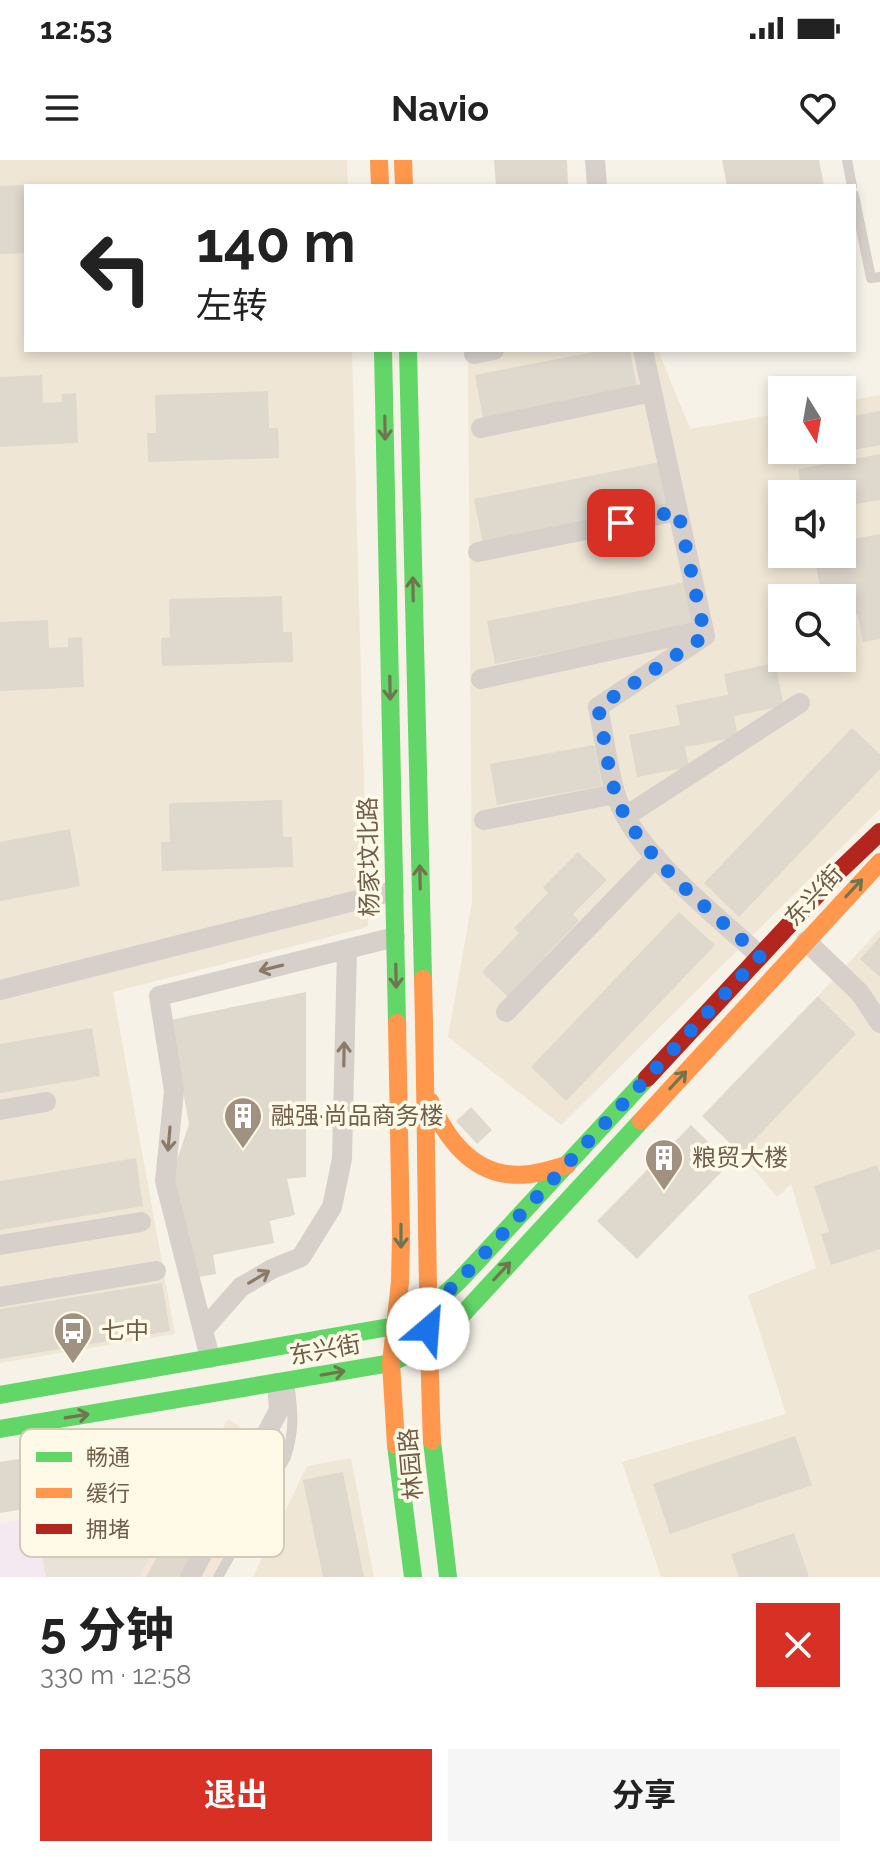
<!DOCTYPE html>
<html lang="zh">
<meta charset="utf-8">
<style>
body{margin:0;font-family:Raleway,"Noto Sans SC",sans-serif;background:#f6f6f6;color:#222;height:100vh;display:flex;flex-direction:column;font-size:30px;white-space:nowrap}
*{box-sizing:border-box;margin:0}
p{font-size:26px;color:#767676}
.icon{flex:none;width:44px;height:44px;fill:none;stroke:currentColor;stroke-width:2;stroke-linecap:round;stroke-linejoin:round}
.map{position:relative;height:1417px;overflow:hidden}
.sheet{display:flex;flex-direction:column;background:#fff;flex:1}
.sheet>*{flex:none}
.banner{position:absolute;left:24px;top:24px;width:832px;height:168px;border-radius:0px;box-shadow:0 4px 12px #0003;background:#fff;color:#222;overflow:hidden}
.needle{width:52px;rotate:169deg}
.buttons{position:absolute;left:768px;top:216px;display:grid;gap:16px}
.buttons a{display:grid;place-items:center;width:88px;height:88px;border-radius:0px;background:#fff;box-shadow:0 4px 12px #0003;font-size:40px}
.pin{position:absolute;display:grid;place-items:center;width:68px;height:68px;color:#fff;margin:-34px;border-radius:16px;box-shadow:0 4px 12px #0006}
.me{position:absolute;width:88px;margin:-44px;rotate:27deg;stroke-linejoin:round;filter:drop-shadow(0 0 6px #0008)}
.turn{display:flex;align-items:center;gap:28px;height:168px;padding:0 40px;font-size:36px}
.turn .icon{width:104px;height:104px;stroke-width:2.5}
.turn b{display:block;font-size:56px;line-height:68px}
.round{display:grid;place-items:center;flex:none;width:84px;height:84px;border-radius:0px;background:#f6f6f6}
.overview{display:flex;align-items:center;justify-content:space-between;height:136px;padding:0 40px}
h1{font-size:48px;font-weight:700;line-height:60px}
.cta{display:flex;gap:16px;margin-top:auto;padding:16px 40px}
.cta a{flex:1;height:92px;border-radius:0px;background:#d93025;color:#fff;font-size:32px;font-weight:700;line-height:92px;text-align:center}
.cta a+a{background:#f6f6f6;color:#222}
.status{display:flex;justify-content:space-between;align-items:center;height:56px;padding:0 40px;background:#fff;direction:ltr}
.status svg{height:22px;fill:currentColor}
header{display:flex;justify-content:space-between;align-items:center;height:104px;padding:0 40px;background:#fff;font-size:36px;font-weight:700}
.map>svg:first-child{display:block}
.residential{fill:#efe6d5;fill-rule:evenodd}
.commercial{fill:#f4e5d8}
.industrial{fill:#e8e2d9}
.education{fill:#f4e8f1}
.building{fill:#dfd8cd}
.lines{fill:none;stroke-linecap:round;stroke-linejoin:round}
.lane{stroke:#d7d0ca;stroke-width:10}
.street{stroke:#d7d0ca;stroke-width:20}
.fast{stroke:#63d668;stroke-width:18}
.slow{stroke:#ff974d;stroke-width:18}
.jam{stroke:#b3261e;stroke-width:18}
.oneway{stroke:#6f754f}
.oneway2{stroke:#8b7a69}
.route{stroke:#1a73e8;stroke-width:14;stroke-dasharray:0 25.2}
.labels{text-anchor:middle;stroke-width:7;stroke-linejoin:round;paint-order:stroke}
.street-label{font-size:24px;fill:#725d49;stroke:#fff9e8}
.poi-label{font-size:24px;fill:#725d49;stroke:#fff9e8;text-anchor:start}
.key{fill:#fff9e8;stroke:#d5cab8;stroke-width:2}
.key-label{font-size:22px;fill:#725d49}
</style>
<div class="status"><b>12:53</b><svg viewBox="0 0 49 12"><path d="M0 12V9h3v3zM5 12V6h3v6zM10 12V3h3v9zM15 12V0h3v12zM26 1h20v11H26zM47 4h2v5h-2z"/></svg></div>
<header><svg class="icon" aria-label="menu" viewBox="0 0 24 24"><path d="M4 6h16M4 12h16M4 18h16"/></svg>Navio<svg class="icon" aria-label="heart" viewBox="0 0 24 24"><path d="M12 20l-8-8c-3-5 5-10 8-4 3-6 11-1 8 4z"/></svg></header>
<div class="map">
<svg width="880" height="1417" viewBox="0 0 880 1417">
<rect width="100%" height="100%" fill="#f6f2e8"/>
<path class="residential" d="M0,0H347L348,26H26V190H352L368,767L113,832L175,1174L0,1203Z
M468,190H658L690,269L782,253V290H842V242L880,235V649L561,965L448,877L472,742ZM782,334H842V394H782ZM782,438H842V498H782Z
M880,769V1417H661L622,1302L786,1254L748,1135L816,1108L791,1024L777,1037L741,994L856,874L818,836Z
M351,1298L374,1417H253L307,1306Z"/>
<path class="commercial" d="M228,1259L280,1293L212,1417H139Z"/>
<path class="industrial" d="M187,1331L139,1417H0V1364Z"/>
<path class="education" d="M35,1357L46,1417H0V1364Z"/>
<path class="building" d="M494,0H567L568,26H496Z
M722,0H819L824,26H727Z
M24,25L26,93L0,94V26Z
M604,190H630L637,228L483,258L475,215Z
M42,215L43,243L62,242V234L76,233L78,283L0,287V217Z
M268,231L269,268H278L279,298L148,302L147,273H156L155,235Z
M880,251V285L794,301L792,290H842V258Z
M880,294V340L842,346V334H802L798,309Z
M660,302L668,345L483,383L474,339Z
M880,374V479L863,482L858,455L842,458V438H822L814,394H842V381Z
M686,422L694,464L495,504L487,461Z
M282,436L283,472H292L293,502L162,506L161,478L170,477L169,439Z
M48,460L49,488L68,487V478L82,477L84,527L0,531V462Z
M775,503L784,546L734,556L738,577L685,587L689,607L637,617L629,575L680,565L676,545L728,535L724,514Z
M852,568L880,594V609L739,757L704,723Z
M594,585L602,626L497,645L490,604Z
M282,640L283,677H292L293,707L162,711L161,682H170L169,643Z
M70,669L80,726L0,741V682Z
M578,692L607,720L573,754L579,761L545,796L551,802L512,841L482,812L519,773L514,768L548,733L543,727Z
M679,752L715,785L566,941L531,907Z
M880,777V817L860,799Z
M306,832V1017L287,1019L295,1055L270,1061L274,1083L213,1095L216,1114L198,1117L172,1015L189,964L170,860Z
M818,836L856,874L741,994L702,956Z
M92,868L100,916L0,933V884Z
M471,947L492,970L477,984L456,961Z
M691,965L730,1003L637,1099L597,1061Z
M136,998L143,1046L0,1070V1021Z
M877,1005L880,1013V1089L831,1105L821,1074L829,1072L814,1026Z
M162,1123L170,1171L0,1199V1149Z
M795,1276L812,1325L670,1374L653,1324Z
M220,1281L245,1292L179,1417H146Z
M111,1284L119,1333L0,1353V1302Z
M343,1312L364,1417H323L303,1320Z
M794,1373L809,1417H739L731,1394Z"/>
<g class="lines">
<path class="lane" d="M847,0L852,26
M854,35L871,118L880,117
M218,1417L286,1297C295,1270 293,1250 289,1222"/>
<path class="street" d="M595,0L597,26
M643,190L705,476L598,547C604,575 607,605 615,632C632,691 715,754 760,796
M474,194L494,190
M481,268L652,232
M478,392L678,351
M481,519L704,470
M626,656L800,543
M484,660L615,634
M806,781L860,833L880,863
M0,830L394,731
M506,852L656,697
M0,950L46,942
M0,1085L141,1062
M0,1137L156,1111
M203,1170L241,1127L272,1109L301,1097L332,1047L342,999L347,789
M210,1198L165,1021L174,931L159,836L395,777
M190,1417L279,1250L277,1223"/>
<path class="fast" d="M383,190L397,863
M408,190L423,819
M0,1235L395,1166L427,1151L459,1121L647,918
M0,1269L391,1203L427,1185L450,1168L641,961
M432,1281L448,1417
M396,1285L413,1417"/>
<path class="slow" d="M379,0L380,26
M403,0L404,26
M423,819C427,973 426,1127 432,1281
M430,941C448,983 478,1021 530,1014C542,1013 555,1008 567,1005
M641,961L880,702
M396,1285L391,1203L400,1122L401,1076L397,863"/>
<path class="jam" d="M647,918L838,712L880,672"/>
</g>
<defs><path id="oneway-shaft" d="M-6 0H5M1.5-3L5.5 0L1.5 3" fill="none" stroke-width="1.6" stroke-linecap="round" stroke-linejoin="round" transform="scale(2)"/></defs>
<g class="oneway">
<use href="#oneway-shaft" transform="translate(385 268) rotate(89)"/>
<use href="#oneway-shaft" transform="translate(413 429) rotate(-91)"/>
<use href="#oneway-shaft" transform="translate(390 528) rotate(89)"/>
<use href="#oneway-shaft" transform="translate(420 717) rotate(-91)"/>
<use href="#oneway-shaft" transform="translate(854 728) rotate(-47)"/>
<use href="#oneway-shaft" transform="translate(396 816) rotate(89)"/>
<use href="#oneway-shaft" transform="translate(678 920) rotate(-47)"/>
<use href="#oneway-shaft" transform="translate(401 1076) rotate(90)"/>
<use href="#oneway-shaft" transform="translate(502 1111) rotate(-47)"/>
<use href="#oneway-shaft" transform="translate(333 1213) rotate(-10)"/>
<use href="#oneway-shaft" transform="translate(77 1256) rotate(-9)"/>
</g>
<g class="oneway2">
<use href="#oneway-shaft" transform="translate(271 808) rotate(166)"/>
<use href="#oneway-shaft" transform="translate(344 894) rotate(-89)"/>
<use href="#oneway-shaft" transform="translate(169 979) rotate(95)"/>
<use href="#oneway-shaft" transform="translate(259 1117) rotate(-31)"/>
</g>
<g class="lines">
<path class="route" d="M428,1169L427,1151L459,1121L760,796C715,754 632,691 615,632C607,605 604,575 598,547L705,476L678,351L621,363"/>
</g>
<defs>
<symbol id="building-pin" viewBox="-11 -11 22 30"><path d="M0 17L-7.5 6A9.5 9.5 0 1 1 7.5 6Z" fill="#a09181" stroke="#fff9e8"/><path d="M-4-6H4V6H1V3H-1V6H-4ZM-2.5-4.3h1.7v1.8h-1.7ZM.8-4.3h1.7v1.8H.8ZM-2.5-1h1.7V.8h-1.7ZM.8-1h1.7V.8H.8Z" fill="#fff"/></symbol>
<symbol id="bus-pin" viewBox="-11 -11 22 30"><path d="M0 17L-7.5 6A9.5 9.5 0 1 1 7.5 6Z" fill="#a09181" stroke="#fff9e8"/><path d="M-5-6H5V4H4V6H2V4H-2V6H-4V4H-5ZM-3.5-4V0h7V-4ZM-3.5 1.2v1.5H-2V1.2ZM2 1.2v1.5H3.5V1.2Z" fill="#fff"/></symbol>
</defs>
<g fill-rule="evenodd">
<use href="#building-pin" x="221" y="934" width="44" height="60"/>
<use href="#building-pin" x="642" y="976" width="44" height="60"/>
<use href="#bus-pin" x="51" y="1149" width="44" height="60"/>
</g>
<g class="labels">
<g class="street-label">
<text transform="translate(369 697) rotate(-91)" y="8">杨家坟北路</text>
<text transform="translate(814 736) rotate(-47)" y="8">东兴街</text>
<text transform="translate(325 1190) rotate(-10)" y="8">东兴街</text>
<text transform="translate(411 1304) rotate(-95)" y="8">林园路</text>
</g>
<g class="poi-label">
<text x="271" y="964">融强·尚品商务楼</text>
<text x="692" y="1006">粮贸大楼</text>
<text x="101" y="1179">七中</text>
</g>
</g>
<rect x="20" y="1269" width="264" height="128" rx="12" class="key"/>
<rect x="36" y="1292" width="36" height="10" fill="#63d668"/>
<rect x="36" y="1328" width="36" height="10" fill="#ff974d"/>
<rect x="36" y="1364" width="36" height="10" fill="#b3261e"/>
<g class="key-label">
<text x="86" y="1305">畅通</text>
<text x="86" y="1341">缓行</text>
<text x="86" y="1377">拥堵</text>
</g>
</svg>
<div class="buttons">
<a><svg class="needle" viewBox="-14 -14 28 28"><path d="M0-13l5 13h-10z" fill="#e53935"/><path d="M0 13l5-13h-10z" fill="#767676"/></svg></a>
<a><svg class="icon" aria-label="sound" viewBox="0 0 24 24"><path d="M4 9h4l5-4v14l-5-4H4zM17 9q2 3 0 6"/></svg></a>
<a><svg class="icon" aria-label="search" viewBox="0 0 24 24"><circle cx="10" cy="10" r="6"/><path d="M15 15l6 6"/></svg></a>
</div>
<div class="pin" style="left:621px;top:363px;background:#d93025"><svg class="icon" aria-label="arrive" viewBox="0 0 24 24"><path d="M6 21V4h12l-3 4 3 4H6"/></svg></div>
<svg class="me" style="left:428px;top:1169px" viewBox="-20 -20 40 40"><circle r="19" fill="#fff"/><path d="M0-13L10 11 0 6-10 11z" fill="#1a73e8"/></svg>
<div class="banner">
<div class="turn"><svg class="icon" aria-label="left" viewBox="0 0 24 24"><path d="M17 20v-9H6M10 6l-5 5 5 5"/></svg><div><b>140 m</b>左转</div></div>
</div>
</div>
<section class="sheet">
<div class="overview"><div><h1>5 分钟</h1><p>330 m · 12:58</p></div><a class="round" style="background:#d93025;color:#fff"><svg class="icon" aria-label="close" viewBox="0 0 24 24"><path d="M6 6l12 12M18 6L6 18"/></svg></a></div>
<div class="cta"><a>退出</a><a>分享</a></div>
</section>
